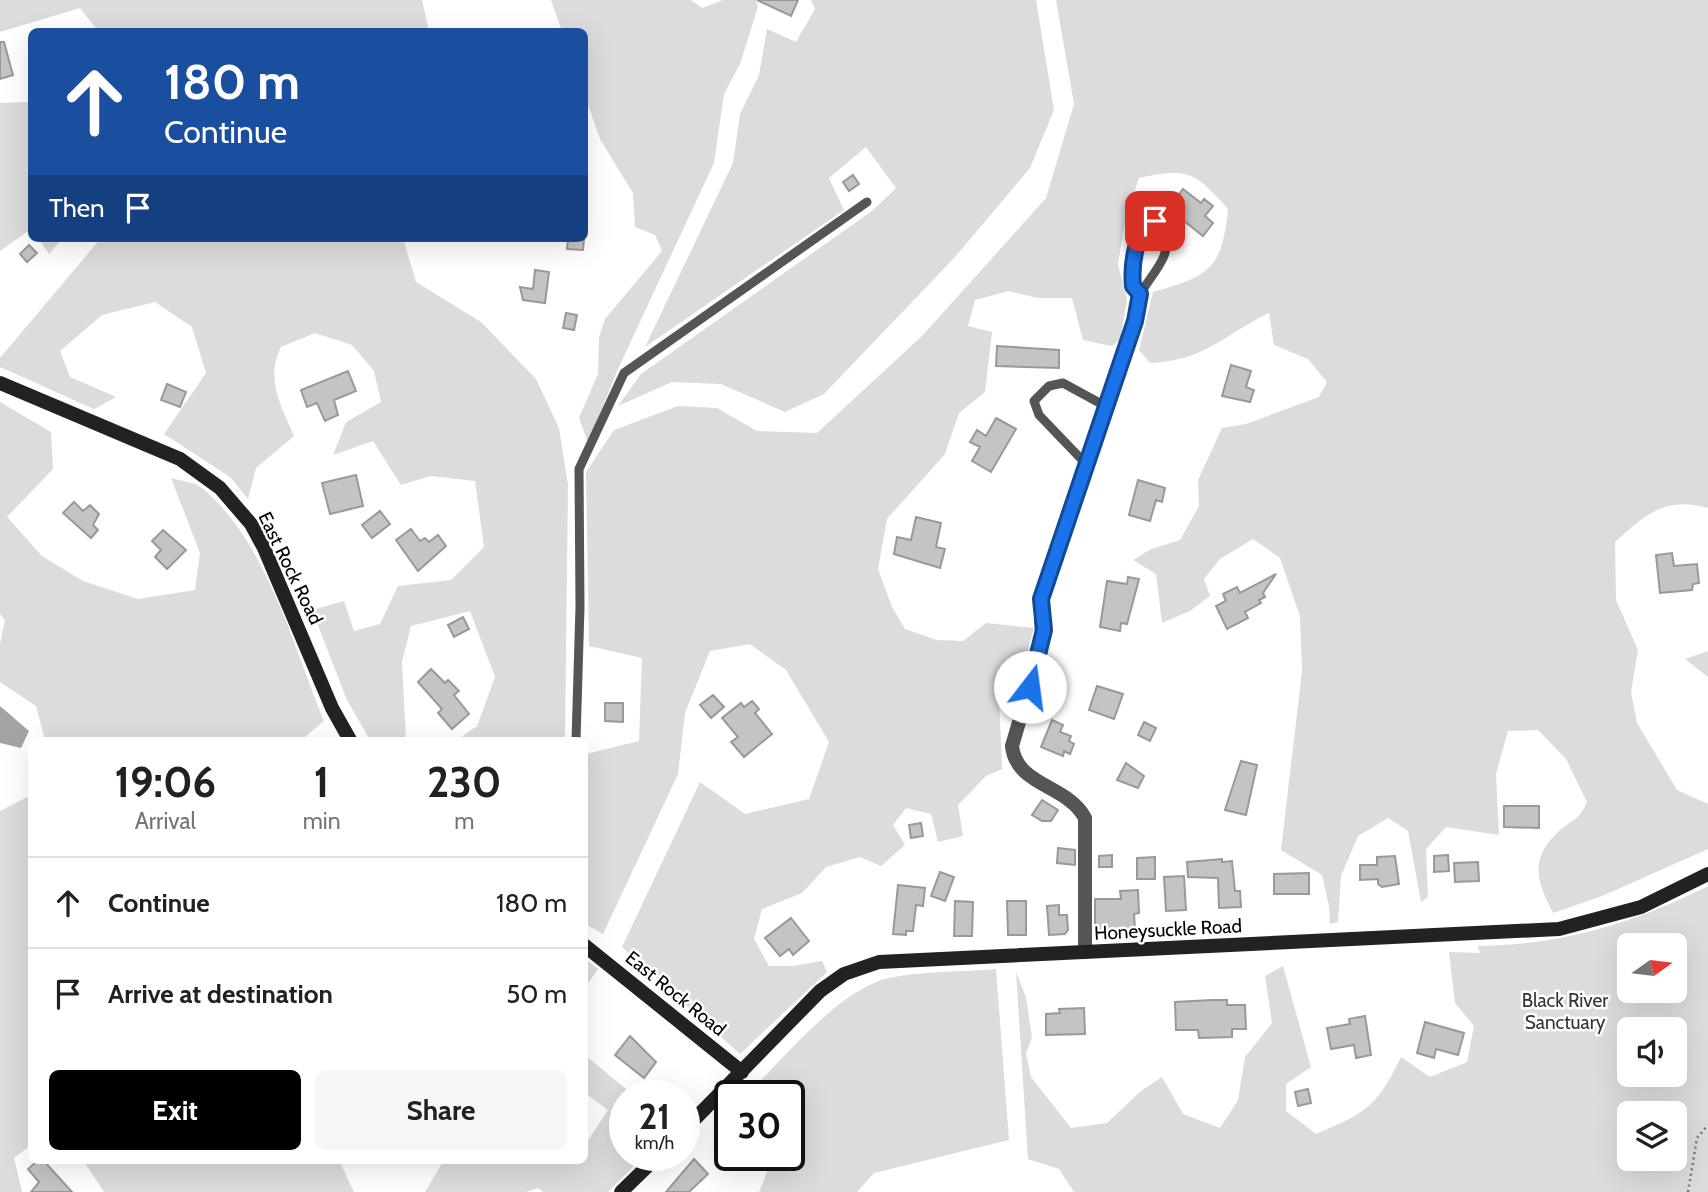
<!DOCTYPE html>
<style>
body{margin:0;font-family:Cabin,sans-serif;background:#f6f6f6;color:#202124;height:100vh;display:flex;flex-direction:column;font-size:26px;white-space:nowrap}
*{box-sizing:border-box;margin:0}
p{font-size:23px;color:#757577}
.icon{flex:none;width:38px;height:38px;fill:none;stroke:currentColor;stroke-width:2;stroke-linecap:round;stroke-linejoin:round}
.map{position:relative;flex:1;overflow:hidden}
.sheet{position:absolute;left:28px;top:737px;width:560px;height:427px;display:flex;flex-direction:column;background:#fff;border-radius:10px;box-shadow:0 7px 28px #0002}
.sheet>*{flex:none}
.guide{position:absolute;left:28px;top:28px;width:560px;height:214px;border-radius:10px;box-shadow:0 7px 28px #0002;background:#1a4fa0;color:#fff;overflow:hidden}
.needle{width:46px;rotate:76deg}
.controls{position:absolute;left:1617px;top:933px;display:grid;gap:14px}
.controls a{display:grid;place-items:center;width:70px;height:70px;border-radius:10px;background:#fff;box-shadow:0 7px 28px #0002;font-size:35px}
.speed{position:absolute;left:609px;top:1080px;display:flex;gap:14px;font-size:35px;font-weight:700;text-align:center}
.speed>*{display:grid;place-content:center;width:91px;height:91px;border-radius:50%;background:#fff;box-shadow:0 7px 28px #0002;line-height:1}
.speed small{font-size:18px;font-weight:400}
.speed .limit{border:4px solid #111;border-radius:10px;background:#fff;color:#111}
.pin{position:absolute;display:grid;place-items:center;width:60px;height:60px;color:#fff;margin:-30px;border-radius:14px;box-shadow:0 4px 10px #0006}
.me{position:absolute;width:77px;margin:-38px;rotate:15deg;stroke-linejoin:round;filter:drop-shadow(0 0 5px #0008)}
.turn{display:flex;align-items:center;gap:24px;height:147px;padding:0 21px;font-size:32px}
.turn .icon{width:91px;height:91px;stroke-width:2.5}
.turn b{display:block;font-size:49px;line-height:60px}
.then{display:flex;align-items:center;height:66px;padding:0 21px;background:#0003;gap:14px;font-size:26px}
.eta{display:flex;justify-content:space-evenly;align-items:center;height:119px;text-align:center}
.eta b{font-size:42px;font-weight:800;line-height:49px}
.action{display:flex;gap:14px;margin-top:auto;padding:14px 21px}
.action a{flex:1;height:80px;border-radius:10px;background:#000;color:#fff;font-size:28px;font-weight:800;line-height:80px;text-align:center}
.action a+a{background:#f6f6f6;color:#202124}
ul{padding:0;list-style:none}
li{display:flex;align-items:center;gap:21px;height:91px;padding:0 21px;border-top:2px solid #e0e0e0}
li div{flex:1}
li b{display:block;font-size:26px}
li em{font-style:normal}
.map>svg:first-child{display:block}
.green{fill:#dcdcdc;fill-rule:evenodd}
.water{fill:#a3a3a3}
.building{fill:#c4c4c4;stroke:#999;stroke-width:2}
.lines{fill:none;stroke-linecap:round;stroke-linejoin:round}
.path{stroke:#777;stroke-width:2.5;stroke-dasharray:2 3.5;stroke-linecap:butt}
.lane{stroke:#555;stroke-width:9}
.street{stroke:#555;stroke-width:14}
.secondary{stroke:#222;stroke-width:14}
.route-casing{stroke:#114b97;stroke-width:18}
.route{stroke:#1a73e8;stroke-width:12}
.labels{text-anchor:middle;stroke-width:5;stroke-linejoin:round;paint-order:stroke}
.street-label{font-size:19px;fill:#000;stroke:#fff}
.park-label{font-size:19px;fill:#333;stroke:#fff}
</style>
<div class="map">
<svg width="1708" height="1192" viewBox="0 0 1708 1192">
<rect width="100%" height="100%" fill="#fff"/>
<path class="green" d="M0,0H422L429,31H98L80,8L0,32Z
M551,0H691L702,8L723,0H756L758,7L740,64L724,94L714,163L618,369L588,443L579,418L598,374L599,337L605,319L662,251L655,235L635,227L633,193L600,139L585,96L584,32L562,31Z
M811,0H1036L1054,110L1030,168L955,257L824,394L785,412L721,384L672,382L618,406L641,374L872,211L896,188L866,147L829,178L844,210L645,347L733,163L740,114L759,75L767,29L796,42L815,9Z
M1056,0H1708V508C1665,496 1646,514 1615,542L1616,600L1638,650L1631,692L1637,723L1677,790L1708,804V849L1602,896L1553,913C1538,883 1528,861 1557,833C1571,819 1578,823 1587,802L1566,759L1538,730L1508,731L1496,774L1499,835L1446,827L1426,849L1428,897L1421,902L1408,831L1388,818L1358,836L1341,876L1338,922L1330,924L1329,906L1322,875L1281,850L1302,671L1300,616L1280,558L1253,539L1220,559L1204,579L1210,596L1190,611L1162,623L1156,574L1133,560L1151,549L1180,540L1199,506L1198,480L1222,428L1246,424L1319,397L1327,382L1308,359L1274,345L1269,313C1221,336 1207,360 1150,363L1139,350L1153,292C1209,276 1222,270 1228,209C1194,171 1188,168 1139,178L1126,217L1118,264L1127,300L1120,340L1111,346L1083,340L1072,298H1038L1009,291L975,300L968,326L992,332L985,392L959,413L945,454L887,519L878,569L892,607L905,629L937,640L963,641L986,623L1034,628L1025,660L999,693L1002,769L986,776L958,805L963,836L938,842L931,814L906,808L893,825L905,845L881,866L860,857L826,867L802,893L762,909L754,939L769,966H793L822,961L827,972L740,1054L622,947L700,782L745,814L809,799L829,742L786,670L750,644L710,651L685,713L678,774L603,934L585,924L586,754L639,741L642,658L589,646L586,472L614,430L678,406L717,408L757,431L817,433L923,335L1046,198L1074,104Z
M31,102V229L0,251V103Z
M38,238H63L49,254Z
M101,238H403L416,282L481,322L536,379L559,428L568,485L565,740H457L477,726L495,677L470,611L411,626L402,662L406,740H370L347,700L312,610L344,601L354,631L380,624L398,586L451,580L484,547L475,481L431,476L401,485L373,441L333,455L346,422L381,402L374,371L352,345L315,333L281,347C265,380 281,405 294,436L256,468L248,499L230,477L164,434L206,373L192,327L155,302L102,315L60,351L70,377L116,397L94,409L0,367V358Z
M0,402L51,432L53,469L7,517L42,556L83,581L138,599L195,590L200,553L171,478C181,481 194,482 202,488C266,541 293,645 324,721L301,740H45L36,706L0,682V644L5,620L0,614Z
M1708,651V677L1685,659Z
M31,795V1145L14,1158L22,1192H0V811Z
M1708,886V1192H1074L1059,1169L1028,1159L1016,972L1026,997L1032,1038L1026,1053L1031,1077L1071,1128L1107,1123L1141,1091L1162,1077L1183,1114L1220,1128L1238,1100L1245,1057L1272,1023L1265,976L1283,966L1311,1067L1286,1084V1111L1316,1134C1366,1113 1377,1107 1401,1057L1430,1077L1467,1062L1474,1026L1455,1003L1449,952L1480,953L1478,946C1561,945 1635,923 1708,886ZM1629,945H1675V990H1629ZM1629,1029H1675V1074H1629ZM1629,1113H1675V1158H1629Z
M585,959L598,969L585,988Z
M996,969L1009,1140L874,1173L857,1192H759L771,1162L770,1155H789V1096L754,1095L752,1089C788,1054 840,989 889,978C923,971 962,972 996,969Z
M585,1055L633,1095L625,1096V1155H645L608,1192H543L538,1188L526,1192H425L444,1160H584L585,1145L608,1110L585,1093Z
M83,1160H339L354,1192H104Z"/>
<path class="water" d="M0,706L29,731L21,748L0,743Z"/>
<path class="building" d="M757,0H798L791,16Z
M0,42H4L13,75L0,79Z
M853,175L859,184L849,191L843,182Z
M1183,189L1201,203L1204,199L1213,206L1205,216L1213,223L1203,236L1178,216L1183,210L1173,202Z
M568,238L584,239L583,250L567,249Z
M29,245L37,253L27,262L20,254Z
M535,270L549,272L545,303L523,300L520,287L533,289Z
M566,313L577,315L574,330L563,328Z
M997,346L1059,350V368L996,366Z
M1231,365L1251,371L1246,387L1254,390L1250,402L1222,396Z
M348,371L356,391L334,400L338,415L325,421L317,403L307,407L301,390Z
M167,384L186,392L180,407L161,400Z
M996,418L1016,429L991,472L972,461L980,447L970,442L977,430L986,436Z
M356,475L363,506L330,514L322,483Z
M1138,480L1165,488L1162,502L1156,500L1150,521L1129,515Z
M74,502L83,511L90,505L99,514L93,525L98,530L91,538L63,513Z
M380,511L390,524L372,538L362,525Z
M916,517L941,523L936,547L945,549L940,568L894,554L897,537L911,540Z
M411,529L420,541L425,538L429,542L438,535L446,546L418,571L396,540Z
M163,530L186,550L167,569L155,557L161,550L152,541Z
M1672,553L1674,566L1697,564L1699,583L1693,584L1692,590L1660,593L1656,555Z
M1276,574L1263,593L1265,597L1259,600L1261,603L1245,612L1248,618L1227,629L1216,606L1226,601L1223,594L1237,587L1240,593Z
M1128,577L1139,579L1127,624L1121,623L1120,631L1100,627L1107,581L1127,584Z
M463,617L469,629L454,637L448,625Z
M431,669L445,683L448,680L459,691L454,695L469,714L452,729L438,713L442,709L418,682Z
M1097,686L1123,694L1114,719L1089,710Z
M713,695L724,707L711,718L700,705Z
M752,701L759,709L755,713L772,734L744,757L731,742L738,737L722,718L741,703L744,707Z
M605,703H623V722L605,721Z
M1052,720L1063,725L1060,732L1071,736L1069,741L1074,744L1070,754L1064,751L1063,756L1041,747Z
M1144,722L1156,728L1150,741L1138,735Z
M1241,761L1257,765L1246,815L1225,810Z
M1126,763L1144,776L1138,788L1117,780Z
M1042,800L1058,810L1051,821H1042L1032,815Z
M1504,806H1539V828L1504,827Z
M921,823L923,836L911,838L909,825Z
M1058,848L1075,850V865L1057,863Z
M1112,855V867H1099V856Z
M1448,855L1449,871L1434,872V856Z
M1395,856L1399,884L1382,887L1378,884V879L1360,880V865H1377V857Z
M1155,857V879H1137V858Z
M1222,859V862L1232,861L1235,891H1240L1241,907L1219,908L1218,878L1188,877L1187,862Z
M1478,862L1479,881L1455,882L1454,863Z
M940,872L954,877L945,901L931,896Z
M1309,873V894H1274V874Z
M1184,876L1186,910L1166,911L1164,877Z
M898,885L925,888L923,906L916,905L913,931H906V935L893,934Z
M1138,890L1139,913L1134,914L1135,930L1095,931V899H1121L1120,891Z
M955,901L973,902L972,936H954Z
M1007,901H1026V935H1008Z
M1059,905V915H1067L1068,930L1065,934L1049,935L1047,906Z
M791,918L809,941L793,955L789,949L780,956L765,938Z
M1212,1000H1227V1005H1245L1246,1029H1232V1037L1199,1038L1198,1030H1176L1175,1002Z
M1084,1008L1085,1034L1046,1035V1014L1060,1013L1059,1009Z
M1365,1016L1371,1055L1356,1058L1354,1045L1331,1049L1327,1028L1350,1024L1349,1019Z
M1425,1022L1464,1033L1458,1055L1436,1049L1434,1058L1417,1053Z
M630,1036L656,1062L644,1078L615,1055Z
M1308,1089L1311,1103L1298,1106L1295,1092Z
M694,1159L708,1174L689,1192H666Z
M38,1160H43L72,1192H31L39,1182L28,1169Z"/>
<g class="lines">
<path class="path" d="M1688,1192L1697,1138L1708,1125"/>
<path class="lane" d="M1135,321C1137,312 1137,300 1141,293C1152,273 1172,257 1166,231L1155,221H1149C1135,237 1131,266 1134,286L1140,294
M1086,464L1039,415L1034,401L1049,386L1063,383L1107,407
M576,740L580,607L579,469L624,373L867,202"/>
<path class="street" d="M1085,952V818C1068,785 1016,786 1012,746L1042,644L1041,599L1135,321"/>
<path class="secondary" d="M0,383L180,459L220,488L251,524L264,548L332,708L350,740
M584,945L742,1072
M684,1130L820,991L844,974L879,962L1559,929L1641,907L1708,874
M621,1192L659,1155"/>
</g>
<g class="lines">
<defs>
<path id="route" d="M1030,687L1044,630L1041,599L1135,321L1140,294L1133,286C1131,266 1135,237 1149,221H1155"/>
</defs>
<use href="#route" class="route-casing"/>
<use href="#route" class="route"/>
</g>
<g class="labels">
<g class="street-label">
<text transform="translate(291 568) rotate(64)" y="7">East Rock Road</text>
<text transform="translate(1168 929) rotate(-3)" y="7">Honeysuckle Road</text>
<text transform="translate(676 993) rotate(39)" y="7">East Rock Road</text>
</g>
<g class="park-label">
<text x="1565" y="1007">Black River<tspan x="1565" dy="22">Sanctuary</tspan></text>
</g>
</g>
</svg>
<div class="controls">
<a><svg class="needle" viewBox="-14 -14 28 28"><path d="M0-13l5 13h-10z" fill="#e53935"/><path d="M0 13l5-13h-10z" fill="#757577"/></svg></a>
<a><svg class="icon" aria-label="sound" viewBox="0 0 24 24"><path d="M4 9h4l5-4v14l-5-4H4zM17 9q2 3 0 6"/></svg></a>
<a><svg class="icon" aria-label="layers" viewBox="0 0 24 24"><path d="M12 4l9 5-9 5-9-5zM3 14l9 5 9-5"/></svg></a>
</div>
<div class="speed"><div>21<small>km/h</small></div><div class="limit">30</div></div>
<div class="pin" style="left:1155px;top:221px;background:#d93025"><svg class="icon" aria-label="arrive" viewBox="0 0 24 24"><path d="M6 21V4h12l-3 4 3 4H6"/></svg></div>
<svg class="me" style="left:1030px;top:687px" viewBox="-20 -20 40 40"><circle r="19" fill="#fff"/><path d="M0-13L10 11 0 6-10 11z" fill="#1a73e8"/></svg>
<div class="guide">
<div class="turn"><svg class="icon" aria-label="ahead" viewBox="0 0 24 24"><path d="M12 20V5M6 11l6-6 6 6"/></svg><div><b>180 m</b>Continue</div></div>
<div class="then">Then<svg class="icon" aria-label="arrive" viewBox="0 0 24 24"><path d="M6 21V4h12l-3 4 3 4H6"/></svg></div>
</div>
<section class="sheet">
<div class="eta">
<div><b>19:06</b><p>Arrival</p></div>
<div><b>1</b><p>min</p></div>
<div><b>230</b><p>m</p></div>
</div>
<ul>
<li><svg class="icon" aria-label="ahead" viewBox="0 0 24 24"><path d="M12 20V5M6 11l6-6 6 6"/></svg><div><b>Continue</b></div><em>180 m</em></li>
<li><svg class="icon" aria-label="arrive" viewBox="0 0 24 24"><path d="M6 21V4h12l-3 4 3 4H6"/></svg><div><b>Arrive at destination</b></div><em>50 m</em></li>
</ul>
<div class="action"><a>Exit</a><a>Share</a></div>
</section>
</div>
